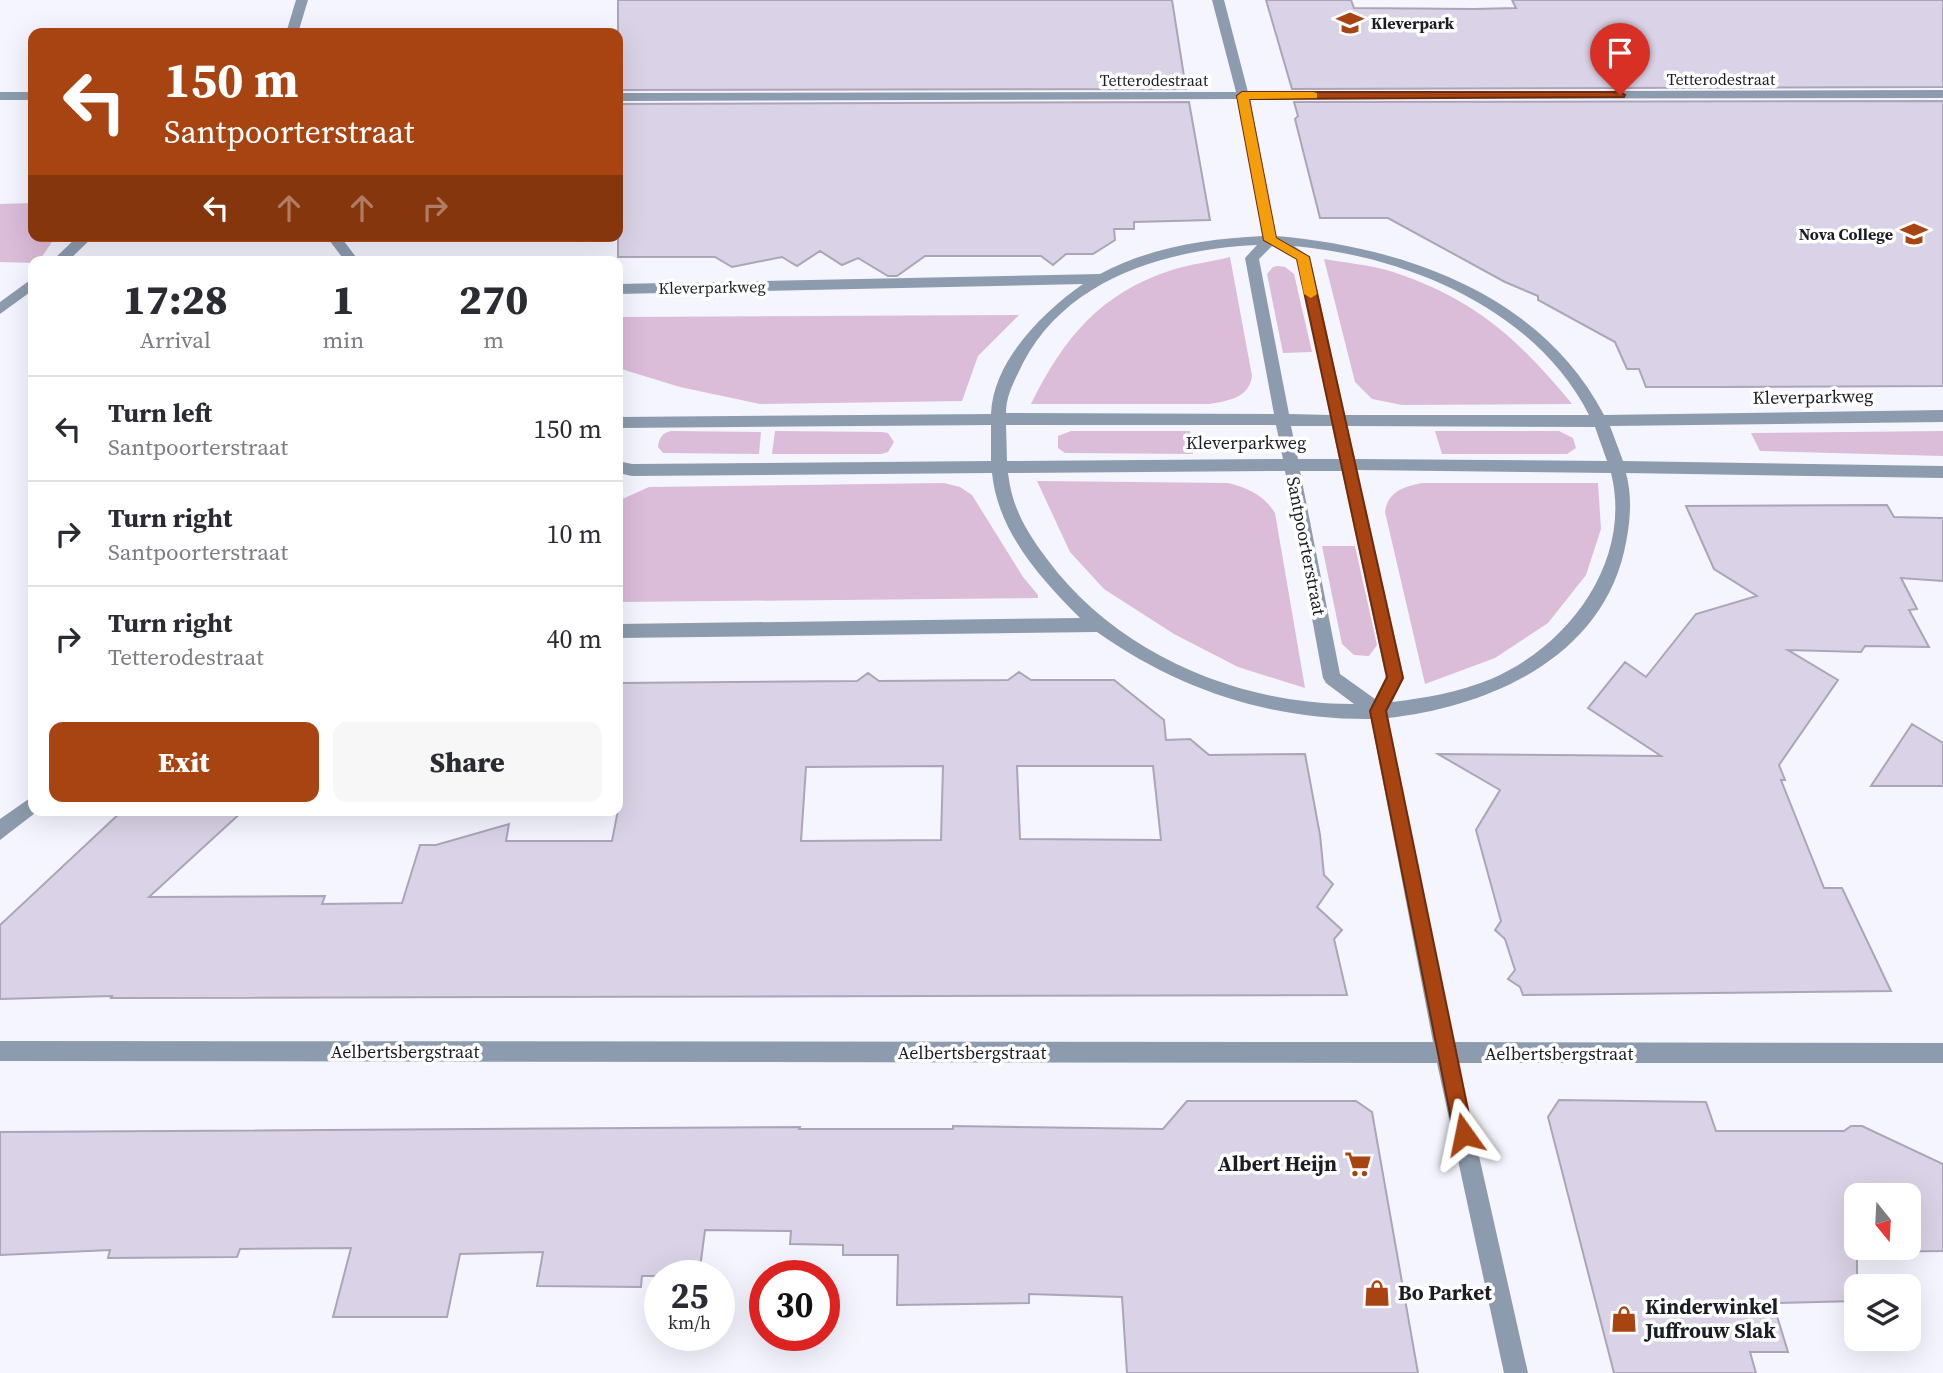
<!DOCTYPE html>
<style>
body{margin:0;font-family:"Source Serif 4",serif;background:#f7f7f7;color:#2b2b33;height:100vh;display:flex;flex-direction:column;font-size:26px;white-space:nowrap}
*{box-sizing:border-box;margin:0}
p{font-size:23px;color:#7c7c81}
.icon{flex:none;width:38px;height:38px;fill:none;stroke:currentColor;stroke-width:2;stroke-linecap:round;stroke-linejoin:round}
.map{position:relative;flex:1;overflow:hidden}
.sheet{position:absolute;left:28px;top:256px;width:595px;height:560px;display:flex;flex-direction:column;background:#fff;border-radius:14px;box-shadow:0 7px 28px #0002}
.sheet>*{flex:none}
.banner{position:absolute;left:28px;top:28px;width:595px;height:214px;border-radius:14px;box-shadow:0 7px 28px #0002;background:#a84411;color:#fff;overflow:hidden}
.needle{width:46px;rotate:162deg}
.controls{position:absolute;left:1844px;top:1183px;display:grid;gap:14px}
.controls a{display:grid;place-items:center;width:77px;height:77px;border-radius:14px;background:#fff;box-shadow:0 7px 28px #0002;font-size:35px}
.speed{position:absolute;left:644px;top:1260px;display:flex;gap:14px;font-size:35px;font-weight:700;text-align:center}
.speed>*{display:grid;place-content:center;width:91px;height:91px;border-radius:50%;background:#fff;box-shadow:0 7px 28px #0002;line-height:1}
.speed small{font-size:18px;font-weight:400}
.speed .limit{border:10px solid #d22;background:#fff;color:#111}
.pin{position:absolute;display:grid;place-items:center;width:60px;height:60px;color:#fff;margin:-72px -30px;border-radius:50% 50% 50% 0;rotate:-45deg;box-shadow:0 0 7px #0007}
.pin .icon{rotate:45deg}
.me{position:absolute;width:77px;margin:-38px;rotate:348deg;stroke-linejoin:round;filter:drop-shadow(0 0 5px #0008)}
.turn{display:flex;align-items:center;gap:24px;height:147px;padding:0 21px;font-size:32px}
.turn .icon{width:91px;height:91px;stroke-width:2.5}
.turn b{display:block;font-size:49px;line-height:60px}
.lanes{display:flex;align-items:center;height:66px;padding:0 21px;background:#0003;justify-content:center;gap:35px;direction:ltr}
.lanes .off{opacity:.35}
.eta{display:flex;justify-content:space-evenly;align-items:center;height:119px;text-align:center}
.eta b{font-size:42px;font-weight:800;line-height:49px}
.cta{display:flex;gap:14px;margin-top:auto;padding:14px 21px}
.cta a{flex:1;height:80px;border-radius:14px;background:#a84411;color:#fff;font-size:28px;font-weight:800;line-height:80px;text-align:center}
.cta a+a{background:#f7f7f7;color:#2b2b33}
ul{padding:0;list-style:none}
li{display:flex;align-items:center;gap:21px;height:105px;padding:0 21px;border-top:2px solid #e1e1e2}
li div{flex:1}
li b{display:block;font-size:26px}
li em{font-style:normal}
.map>svg:first-child{display:block}
.green{fill:#dbbcd9}
.building{fill:#dad2e6;stroke:#aca4b8;stroke-width:2;fill-rule:evenodd}
.lines{fill:none;stroke-linecap:round;stroke-linejoin:round}
.minor{fill:#8c9bad;fill-rule:evenodd}
.route{fill:#a84411;stroke:#6d2c0b;stroke-width:2}
.slow{fill:#f59e0b}
.labels{text-anchor:middle;stroke-width:7;stroke-linejoin:round;paint-order:stroke}
.far-poi-label{font-size:16px;font-weight:bold;fill:#1c1d24;stroke:#fff;text-anchor:start}
.far-street-label{font-size:16px;fill:#1c1d24;stroke:#fff}
.street-label{font-size:18px;fill:#1c1d24;stroke:#fff}
.near-poi-label{font-size:21px;font-weight:bold;fill:#1c1d24;stroke:#fff;text-anchor:start}
</style>
<div class="map">
<svg width="1943" height="1373" viewBox="0 0 1943 1373">
<rect width="100%" height="100%" fill="#f4f5fe"/>
<path class="green" d="M33,203V236H56L39,261H33V263L0,262V204Z
M1230,257L1252,376C1249,398 1228,401 1209,404H1031C1063,339 1100,293 1172,270C1190,264 1211,262 1230,257Z
M1324,259C1347,263 1371,265 1393,272C1473,298 1520,340 1572,404L1402,405L1372,399L1355,382Z
M1278,266L1285,267L1294,274L1312,352L1283,353L1267,274L1273,267Z
M1019,315L978,356L962,401L760,404L680,387L618,368V317Z
M671,431L761,432L759,454L663,453L658,447C659,438 662,433 671,431Z
M775,431L882,432L888,433L894,442L888,452L881,454H772Z
M1071,431H1190L1193,454L1065,453L1058,448V436Z
M1435,431H1559L1573,438L1576,448L1567,454H1442Z
M1943,431V456L1760,451L1751,433Z
M1037,481L1228,483C1248,488 1264,495 1275,513L1305,688L1238,667L1174,634L1104,589L1070,552Z
M944,483L960,487L972,495L1023,577L1038,595V598L618,602V501L649,487Z
M1423,483H1598L1601,529L1586,575L1548,623L1495,658L1425,684L1385,512C1388,491 1405,486 1423,483Z
M1322,546H1355L1377,645L1369,656L1354,655L1342,644Z"/>
<path class="building" d="M618,0H1172L1186,89L618,90Z
M1266,0H1351L1354,8L1474,9L1516,8L1512,0H1943V87L1292,89Z
M1943,101V386L1714,387H1646L1639,369H1627L1615,342L1538,300V296L1505,282L1388,218H1320L1295,119L1298,116L1294,102Z
M1189,102L1210,220L1134,222V229H1114L1115,240L1093,254H1066L1053,265L1041,256H925L897,276H888L858,258L842,265L820,251L797,266L782,257L732,267L715,257H618V104Z
M1887,505L1894,517L1943,518V581L1901,578L1917,609L1909,610L1929,647L1865,646L1861,652L1788,650L1838,680L1779,765L1785,780H1781L1824,888H1842L1891,991L1523,995L1520,987L1508,979L1515,970L1505,939L1495,930L1501,921L1476,830L1500,790L1438,754L1661,756L1588,708L1625,662L1646,677L1696,614L1757,596L1714,569L1686,506Z
M1019,672L1031,680H1114L1164,720L1166,740L1190,739L1209,755L1305,754L1320,835L1324,875L1333,884L1317,907L1342,930L1334,939L1347,995L111,998L112,996L0,999V925L123,810H244L149,897L325,896L322,904L402,903L420,845H436L509,824L506,841H612L618,810V683L857,681L868,673L879,681L1008,680ZM943,766L941,840L801,841L806,767ZM1017,766H1153L1161,840L1020,839Z
M1912,724L1943,743V786H1871Z
M1559,1100L1706,1102L1716,1131H1844L1851,1126H1862L1943,1164V1251L1857,1252V1301L1773,1303L1788,1352H1750L1756,1373H1614L1548,1117ZM1857,1195H1909V1248H1857Z
M1187,1101H1356L1372,1112L1418,1373H1127L1122,1297L1029,1294V1303L897,1305L898,1255H843V1245L790,1244L791,1231L705,1230L699,1276H642L641,1287L537,1286L543,1252L460,1254L447,1317H333L351,1248L240,1249L237,1257L108,1258L110,1250L0,1255V1132L800,1127L799,1129H953V1126L1163,1129Z"/>
<g class="lines">
<path class="minor" d="M296,0H308L298,33H286Z
M1212,0H1224L1248,92L1943,90V98L1250,99L1276,236C1404,247 1541,294 1604,415L1943,410V422L1610,426L1623,461L1943,466V478L1626,473C1633,499 1630,526 1624,552C1599,659 1488,707 1388,718L1454,1042L1943,1043V1063H1458L1528,1373H1504L1437,1063L0,1061V1041L1433,1042L1371,719C1271,720 1179,690 1097,632L618,638V624L1080,618C1040,578 998,532 992,473L632,476L618,473V461L632,464L991,461V425L618,428V417L991,414C993,361 1043,312 1083,284L618,294V284L1100,274C1151,247 1205,239 1263,236L1238,99L618,101V93L1236,92ZM1257,245L1245,258L1274,414L1006,413C1006,395 1015,380 1023,363C1067,278 1168,249 1257,245ZM1272,246L1297,259L1330,415L1289,414L1259,259ZM1294,246C1407,256 1535,309 1589,415H1345L1310,257ZM1006,425H1276L1283,459L1007,461ZM1291,426H1332L1339,459H1298ZM1347,426L1595,427L1607,461L1355,459ZM1357,470L1611,473C1633,560 1569,646 1491,679C1460,692 1425,698 1392,702L1404,678ZM1285,471L1323,678L1326,683L1354,704C1239,705 1116,653 1047,559C1026,531 1012,508 1008,473ZM1300,471H1342L1386,678L1375,699L1340,674Z
M0,92H33V100H0Z
M78,236H94L68,261H52Z
M326,236H340L359,261H345Z
M33,278V290L0,314V302Z
M33,796V810H39L0,840V819Z"/>
</g>
<path class="route" d="M1620,92L1625,95L1624,97L1249,99L1276,238L1309,257L1403,678L1386,711L1473,1134L1470,1141L1464,1143L1457,1141L1454,1134L1370,711L1387,677L1297,259L1264,240L1237,96L1242,92Z"/>
<path class="slow" d="M1313,92L1317,93V98L1249,99L1276,238L1309,257L1317,294L1311,298L1304,294L1297,259L1264,240L1237,96L1242,92Z"/>
<defs>
<symbol id="school-bare" viewBox="-9 -9 18 18"><path d="M0-5L7-2L0 1L-7-2ZM-4 1L0 2.5L4 1V4Q0 6-4 4Z" fill="#a84411" stroke="#fff" stroke-width="2.5" paint-order="stroke"/></symbol>
<symbol id="university-bare" viewBox="-9 -9 18 18"><path d="M0-5L7-2L0 1L-7-2ZM-4 1L0 2.5L4 1V4Q0 6-4 4Z" fill="#a84411" stroke="#fff" stroke-width="2.5" paint-order="stroke"/></symbol>
<symbol id="supermarket-bare" viewBox="-9 -9 18 18"><path d="M-6-5.5h2.5l.6 2H6L4.5 2H-2.5L-4.4-4H-6ZM-1.5 3.2a1.3 1.3 0 1 0 .1 0ZM3 3.2a1.3 1.3 0 1 0 .1 0Z" fill="#a84411" stroke="#fff" stroke-width="2.5" paint-order="stroke"/></symbol>
<symbol id="shop-bare" viewBox="-9 -9 18 18"><path d="M-5-2.5h2.3a2.7 3.5 0 0 1 5.4 0H5L5.5 6h-11ZM-1.5-2.5h3a1.5 2.3 0 0 0-3 0Z" fill="#a84411" stroke="#fff" stroke-width="2.5" paint-order="stroke"/></symbol>
</defs>
<g fill-rule="evenodd">
<use href="#school-bare" x="1331" y="4" width="38" height="38"/>
<use href="#university-bare" x="1895" y="215" width="38" height="38"/>
<use href="#supermarket-bare" x="1339" y="1145" width="38" height="38"/>
<use href="#shop-bare" x="1358" y="1274" width="38" height="38"/>
<use href="#shop-bare" x="1605" y="1300" width="38" height="38"/>
</g>
<g class="labels">
<g class="far-poi-label">
<text x="1371" y="29">Kleverpark</text>
<text x="1893" y="240" text-anchor="end">Nova College</text>
</g>
<g class="far-street-label">
<text x="1721" y="85">Tetterodestraat</text>
<text x="1154" y="86">Tetterodestraat</text>
<text transform="translate(712 287) rotate(-1)" y="6">Kleverparkweg</text>
</g>
<g class="street-label">
<text transform="translate(1813 397) rotate(-1)" y="6">Kleverparkweg</text>
<text x="1246" y="449">Kleverparkweg</text>
<text transform="translate(1306 546) rotate(79)" y="6">Santpoorterstraat</text>
<text x="405" y="1058">Aelbertsbergstraat</text>
<text x="972" y="1059">Aelbertsbergstraat</text>
<text x="1559" y="1060">Aelbertsbergstraat</text>
</g>
<g class="near-poi-label">
<text x="1337" y="1171" text-anchor="end">Albert Heijn</text>
<text x="1398" y="1300">Bo Parket</text>
<text x="1645" y="1314">Kinderwinkel<tspan x="1645" dy="24">Juffrouw Slak</tspan></text>
</g>
</g>
</svg>
<div class="controls">
<a><svg class="needle" viewBox="-14 -14 28 28"><path d="M0-13l5 13h-10z" fill="#e53935"/><path d="M0 13l5-13h-10z" fill="#7c7c81"/></svg></a>
<a><svg class="icon" aria-label="layers" viewBox="0 0 24 24"><path d="M12 4l9 5-9 5-9-5zM3 14l9 5 9-5"/></svg></a>
</div>
<div class="speed"><div>25<small>km/h</small></div><div class="limit">30</div></div>
<div class="pin" style="left:1620px;top:95px;background:#d93025"><svg class="icon" aria-label="arrive" viewBox="0 0 24 24"><path d="M6 21V4h12l-3 4 3 4H6"/></svg></div>
<svg class="me" style="left:1464px;top:1134px" viewBox="-20 -20 40 40"><path d="M0-17L14 15 0 8-14 15z" fill="#a84411" stroke="#fff" stroke-width="4"/></svg>
<div class="banner">
<div class="turn"><svg class="icon" aria-label="left" viewBox="0 0 24 24"><path d="M17 20v-9H6M10 6l-5 5 5 5"/></svg><div><b>150 m</b>Santpoorterstraat</div></div>
<div class="lanes"><svg class="icon" aria-label="left" viewBox="0 0 24 24"><path d="M17 20v-9H6M10 6l-5 5 5 5"/></svg><svg class="icon off" aria-label="ahead" viewBox="0 0 24 24"><path d="M12 20V5M6 11l6-6 6 6"/></svg><svg class="icon off" aria-label="ahead" viewBox="0 0 24 24"><path d="M12 20V5M6 11l6-6 6 6"/></svg><svg class="icon off" aria-label="right" viewBox="0 0 24 24"><path d="M7 20v-9h11M14 6l5 5-5 5"/></svg></div>
</div>
<section class="sheet">
<div class="eta">
<div><b>17:28</b><p>Arrival</p></div>
<div><b>1</b><p>min</p></div>
<div><b>270</b><p>m</p></div>
</div>
<ul>
<li><svg class="icon" aria-label="left" viewBox="0 0 24 24"><path d="M17 20v-9H6M10 6l-5 5 5 5"/></svg><div><b>Turn left</b><p>Santpoorterstraat</p></div><em>150 m</em></li>
<li><svg class="icon" aria-label="right" viewBox="0 0 24 24"><path d="M7 20v-9h11M14 6l5 5-5 5"/></svg><div><b>Turn right</b><p>Santpoorterstraat</p></div><em>10 m</em></li>
<li><svg class="icon" aria-label="right" viewBox="0 0 24 24"><path d="M7 20v-9h11M14 6l5 5-5 5"/></svg><div><b>Turn right</b><p>Tetterodestraat</p></div><em>40 m</em></li>
</ul>
<div class="cta"><a>Exit</a><a>Share</a></div>
</section>
</div>
